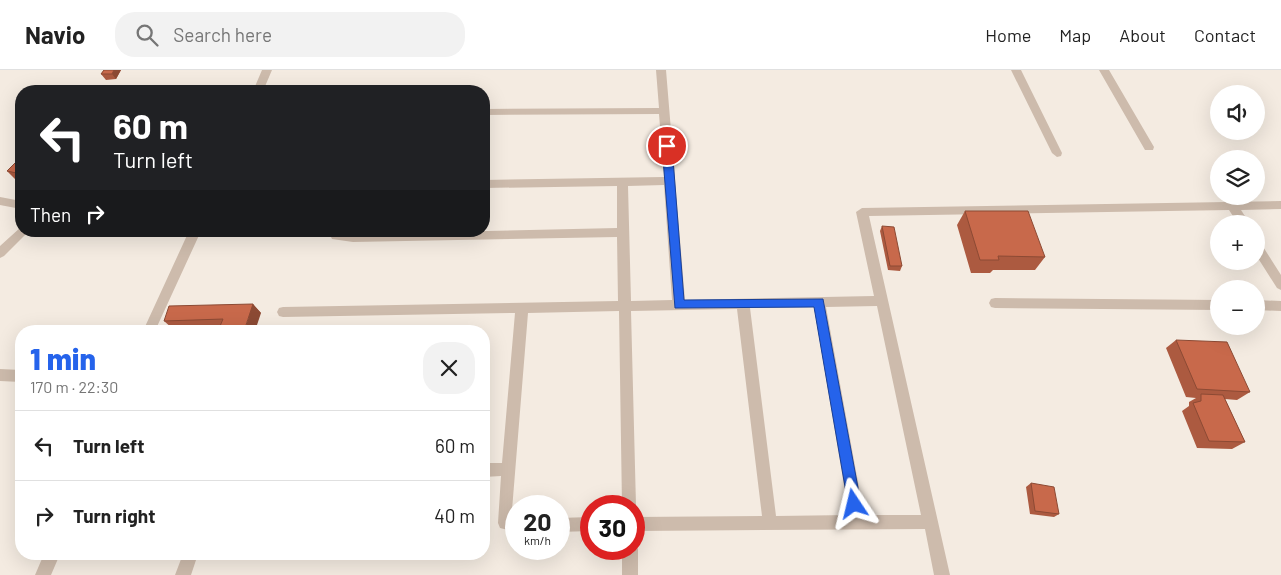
<!DOCTYPE html>
<meta charset="utf-8">
<style>
body{margin:0;font-family:Barlow,sans-serif;background:#f2f2f2;color:#222;height:100vh;display:flex;flex-direction:column;font-size:19px;white-space:nowrap}
*{box-sizing:border-box;margin:0}
p{font-size:16px;color:#767676}
.icon{flex:none;width:28px;height:28px;fill:none;stroke:currentColor;stroke-width:2;stroke-linecap:round;stroke-linejoin:round}
.map{position:relative;flex:1;overflow:hidden}
.drawer{position:absolute;left:15px;top:255px;width:475px;height:235px;display:flex;flex-direction:column;background:#fff;border-radius:20px;box-shadow:0 5px 20px #0002}
.drawer>*{flex:none}
.hud{position:absolute;left:15px;top:15px;width:475px;height:152px;border-radius:20px;box-shadow:0 5px 20px #0002;background:#202124;color:#fff;overflow:hidden}
.buttons{position:absolute;left:1210px;top:15px;display:grid;gap:10px}
.buttons a{display:grid;place-items:center;width:55px;height:55px;border-radius:50%;background:#fff;box-shadow:0 5px 20px #0002;font-size:25px}
.speed{position:absolute;left:505px;top:425px;display:flex;gap:10px;font-size:25px;font-weight:700;text-align:center}
.speed>*{display:grid;place-content:center;width:65px;height:65px;border-radius:50%;background:#fff;box-shadow:0 5px 20px #0002;line-height:1}
.speed small{font-size:12px;font-weight:400}
.speed .limit{border:8px solid #d22;background:#fff;color:#111}
.pin{position:absolute;display:grid;place-items:center;width:42px;height:42px;color:#fff;margin:-21px;border:2px solid #fff;border-radius:50%;box-shadow:0 1px 5px #0007}
.me{position:absolute;width:55px;margin:-28px;rotate:350deg;stroke-linejoin:round;filter:drop-shadow(0 0 4px #0008)}
.turn{display:flex;align-items:center;gap:18px;height:105px;padding:0 15px;font-size:22px}
.turn .icon{width:65px;height:65px;stroke-width:2.5}
.turn b{display:block;font-size:35px;line-height:42px}
.then{display:flex;align-items:center;height:48px;padding:0 15px;background:#0003;gap:10px;font-size:19px}
.round{display:grid;place-items:center;flex:none;width:52px;height:52px;border-radius:20px;background:#f2f2f2}
.summary{display:flex;align-items:center;justify-content:space-between;height:85px;padding:0 15px}
h1{font-size:30px;font-weight:800;line-height:38px;color:#2563eb}
ul{padding:0;list-style:none}
li{display:flex;align-items:center;gap:15px;height:70px;padding:0 15px;border-top:1px solid #e0e0e0}
li div{flex:1}
li b{display:block;font-size:19px}
li em{font-style:normal}
header{display:flex;align-items:center;gap:30px;box-sizing:border-box;height:70px;padding:0 25px;background:#fff;border-bottom:1px solid #e0e0e0}
header strong{font-size:24px}
nav{display:flex;gap:28px;margin-inline-start:auto;font-size:18px}
.search{width:350px;height:45px;background:#f2f2f2;display:flex;align-items:center;gap:12px;box-sizing:border-box;padding:0 18px;border-radius:20px;color:#767676;font-size:19px}
.map>svg:first-child{display:block}
.lines{fill:none;stroke-linecap:round;stroke-linejoin:round}
.minor{fill:#cdbbac;fill-rule:evenodd}
.wall{fill:#ac5a40}
.shaded-wall{fill:#8c4a34}
.building{fill:#c8694b;stroke:#8c4a34}
.route{fill:#2563eb;stroke:#184099}
</style>
<header>
<strong>Navio</strong>
<div class="search"><svg class="icon" aria-label="search" viewBox="0 0 24 24"><circle cx="10" cy="10" r="6"/><path d="M15 15l6 6"/></svg>Search here</div>
<nav><a>Home</a><a>Map</a><a>About</a><a>Contact</a></nav>
</header>
<div class="map">
<svg width="1281" height="505" viewBox="0 0 1281 505">
<rect width="100%" height="100%" fill="#f4ebe1"/>
<g class="lines">
<path class="minor" d="M262,0H272L263,21H253Z
M656,0H666L685,230L874,226L856,142L862,138L1281,131V139L1241,140L1250,154H1238L1229,140L869,146L950,505H934L925,459L634,461V447L762,446L737,239L631,241L636,436L634,441V436H622L619,241L528,243L512,440V447L516,448V462L500,458L498,453L501,406L484,407V393H502L515,243L283,247L279,246L277,242L279,238L283,237L618,231L617,167L353,172L332,169L328,161L353,164L617,158V116L484,118V110L664,107L659,44L484,45V39L659,38ZM664,115L672,230L631,231L628,116ZM877,236L921,445H864L826,237ZM814,237L849,445L776,446L750,238Z
M1011,0H1021L1062,83L1061,86L1057,87L1052,83Z
M1099,0H1109L1154,77L1153,80H1145Z
M0,127L21,131V139L0,135Z
M21,157V161H28L26,164L4,186L0,188V176Z
M189,161H201L155,261H143Z
M1256,171L1260,172L1281,205V220L1277,218L1256,185Z
M995,228L1219,230V240L995,238L991,237L989,233L991,229Z
M1256,230L1281,231V241L1256,240Z
M0,299L21,300V312L0,311Z
M591,447V461L559,462V448Z
M634,473L638,479V505H622V479H634Z
M44,484H60L51,505H35Z
M183,484H198L191,505H175Z"/>
</g>
<path class="wall" d="M104,0H121L116,9L106,10L101,4Z
M21,87V112L17,111L7,101Z
M965,141L1045,187L1035,200H993L990,203H971L957,155Z
M882,156L902,196L900,201L888,200L880,161Z
M253,234L261,243L219,258L173,259L164,251Z
M1176,270L1250,322L1237,330L1225,329L1245,372L1232,379L1197,378L1182,341L1189,336V332L1196,328L1186,327L1166,278Z
M1031,413L1059,444L1054,447L1030,444L1026,417Z"/>
<path class="shaded-wall" d="M114,0H121L116,9L112,4Z
M253,234L261,243L255,261H244Z"/>
<path class="building" d="M104,0H114L112,4H101Z
M21,87V104L7,101Z
M965,141H1028L1045,187L998,186L999,190H980Z
M882,156L894,157L902,196H890Z
M253,234L244,261H218L223,249L164,251L169,236Z
M1176,270L1227,272L1250,322L1197,319Z
M1201,324L1223,325L1245,372L1209,371L1193,333L1201,331Z
M1031,413L1054,417L1059,444L1035,441Z"/>
<path class="route" d="M667,72L672,76L684,230L823,229L861,434L859,439L854,441L850,439L848,434L814,237L675,238L662,76Z"/>
</svg>
<div class="buttons">
<a><svg class="icon" aria-label="sound" viewBox="0 0 24 24"><path d="M4 9h4l5-4v14l-5-4H4zM17 9q2 3 0 6"/></svg></a>
<a><svg class="icon" aria-label="layers" viewBox="0 0 24 24"><path d="M12 4l9 5-9 5-9-5zM3 14l9 5 9-5"/></svg></a>
<a>+</a>
<a>−</a>
</div>
<div class="speed"><div>20<small>km/h</small></div><div class="limit">30</div></div>
<div class="pin" style="left:667px;top:76px;background:#d93025"><svg class="icon" aria-label="arrive" viewBox="0 0 24 24"><path d="M6 21V4h12l-3 4 3 4H6"/></svg></div>
<svg class="me" style="left:854px;top:434px" viewBox="-20 -20 40 40"><path d="M0-17L14 15 0 8-14 15z" fill="#2563eb" stroke="#fff" stroke-width="4"/></svg>
<div class="hud">
<div class="turn"><svg class="icon" aria-label="left" viewBox="0 0 24 24"><path d="M17 20v-9H6M10 6l-5 5 5 5"/></svg><div><b>60 m</b>Turn left</div></div>
<div class="then">Then<svg class="icon" aria-label="right" viewBox="0 0 24 24"><path d="M7 20v-9h11M14 6l5 5-5 5"/></svg></div>
</div>
<section class="drawer">
<div class="summary"><div><h1>1 min</h1><p>170 m · 22:30</p></div><a class="round"><svg class="icon" aria-label="close" viewBox="0 0 24 24"><path d="M6 6l12 12M18 6L6 18"/></svg></a></div>
<ul>
<li><svg class="icon" aria-label="left" viewBox="0 0 24 24"><path d="M17 20v-9H6M10 6l-5 5 5 5"/></svg><div><b>Turn left</b></div><em>60 m</em></li>
<li><svg class="icon" aria-label="right" viewBox="0 0 24 24"><path d="M7 20v-9h11M14 6l5 5-5 5"/></svg><div><b>Turn right</b></div><em>40 m</em></li>
</ul>
</section>
</div>
